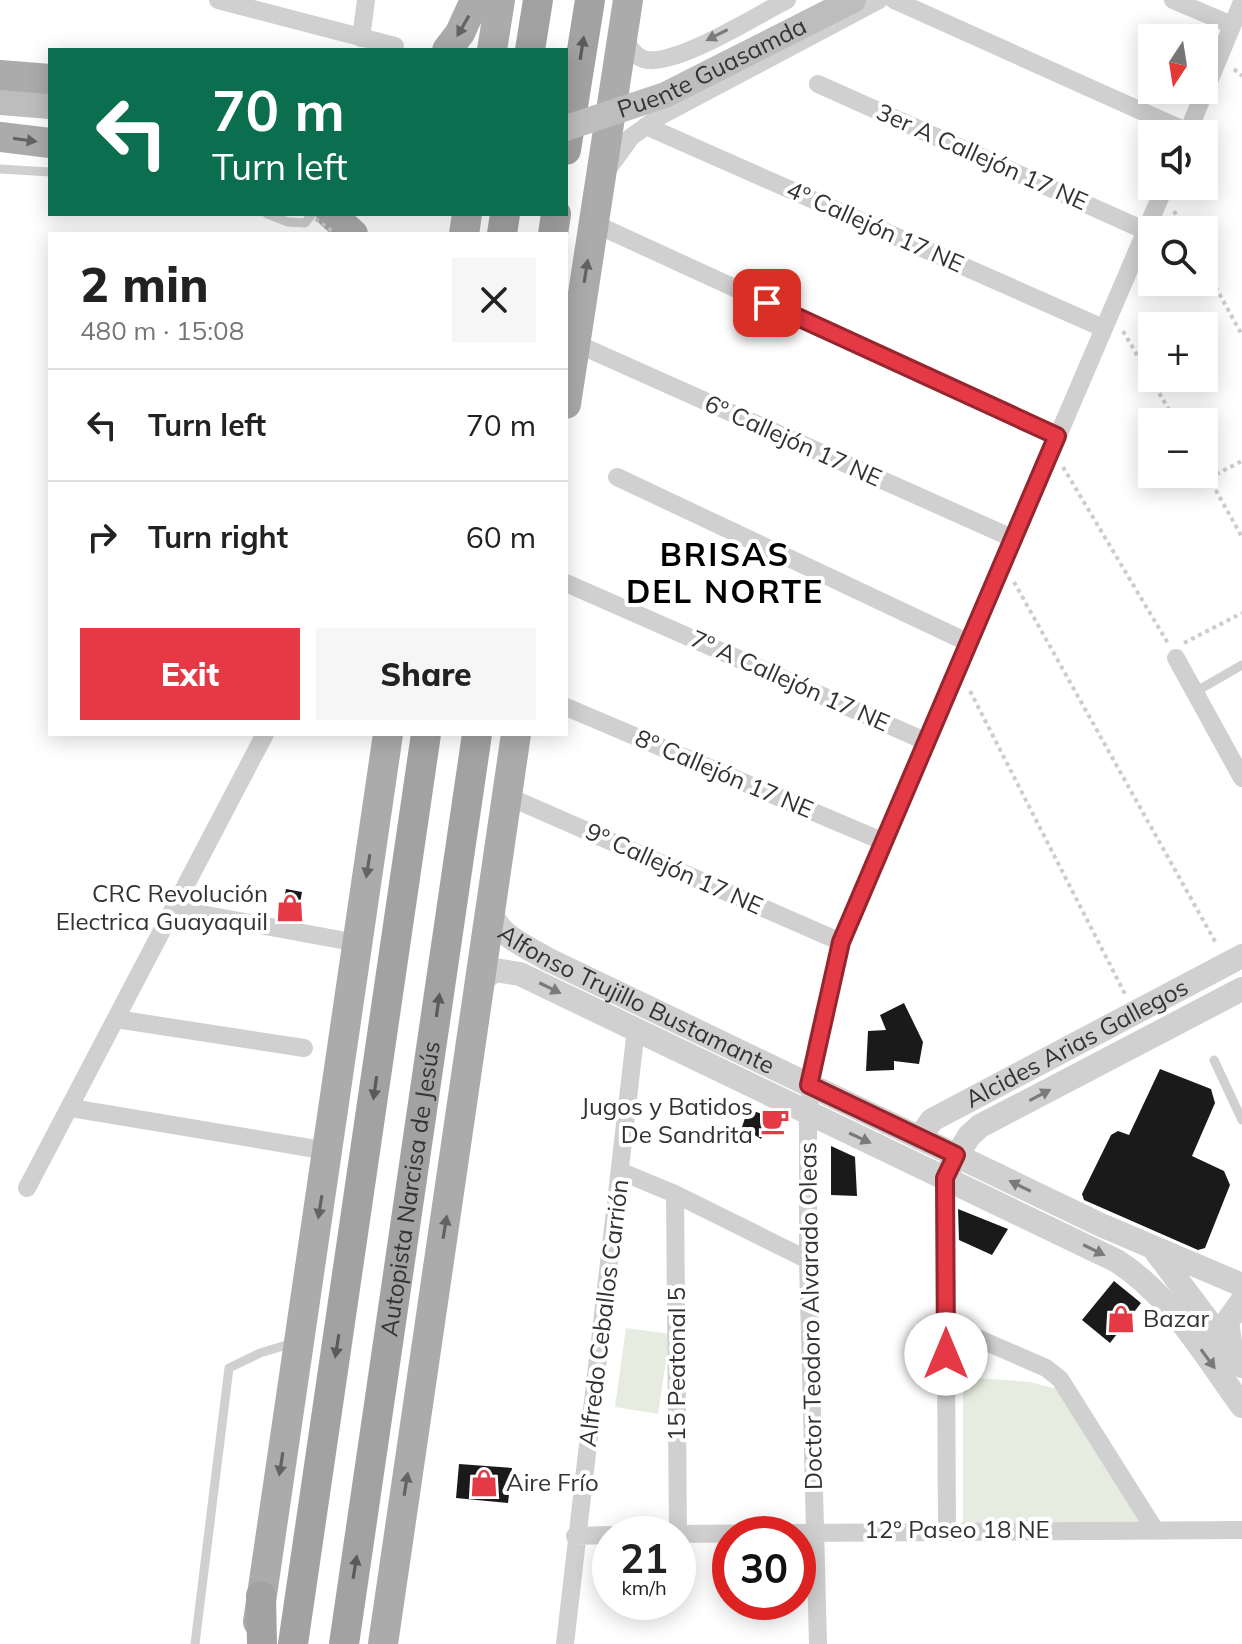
<!DOCTYPE html>
<meta charset="utf-8">
<style>
body{margin:0;font-family:Mulish,sans-serif;background:#f6f6f6;color:#222;height:100vh;display:flex;flex-direction:column;font-size:30px;white-space:nowrap}
*{box-sizing:border-box;margin:0}
p{font-size:26px;color:#767676}
.icon{flex:none;width:44px;height:44px;fill:none;stroke:currentColor;stroke-width:2;stroke-linecap:round;stroke-linejoin:round}
.map{position:relative;flex:1;overflow:hidden}
.details{position:absolute;left:48px;top:232px;width:520px;height:504px;display:flex;flex-direction:column;background:#fff;border-radius:0px;box-shadow:0 4px 20px #0003}
.details>*{flex:none}
.top-card{position:absolute;left:48px;top:48px;width:520px;height:168px;border-radius:0px;box-shadow:0 4px 20px #0003;background:#0b6e4f;color:#fff;overflow:hidden}
.needle{width:52px;rotate:192deg}
.fabs{position:absolute;left:1138px;top:24px;display:grid;gap:16px}
.fabs a{display:grid;place-items:center;width:80px;height:80px;border-radius:0px;background:#fff;box-shadow:0 4px 20px #0003;font-size:40px}
.speed{position:absolute;left:592px;top:1516px;display:flex;gap:16px;font-size:40px;font-weight:700;text-align:center}
.speed>*{display:grid;place-content:center;width:104px;height:104px;border-radius:50%;background:#fff;box-shadow:0 4px 20px #0003;line-height:1}
.speed small{font-size:20px;font-weight:400}
.speed .limit{border:12px solid #d22;background:#fff;color:#111}
.pin{position:absolute;display:grid;place-items:center;width:68px;height:68px;color:#fff;margin:-34px;border-radius:16px;box-shadow:0 4px 12px #0006}
.me{position:absolute;width:88px;margin:-44px;rotate:0deg;stroke-linejoin:round;filter:drop-shadow(0 0 6px #0008)}
.turn{display:flex;align-items:center;gap:28px;height:168px;padding:0 32px;font-size:36px}
.turn .icon{width:104px;height:104px;stroke-width:2.5}
.turn b{display:block;font-size:56px;line-height:68px}
.round{display:grid;place-items:center;flex:none;width:84px;height:84px;border-radius:0px;background:#f6f6f6}
.headline{display:flex;align-items:center;justify-content:space-between;height:136px;padding:0 32px}
h1{font-size:48px;font-weight:800;line-height:60px}
.cta{display:flex;gap:16px;margin-top:auto;padding:16px 32px}
.cta a{flex:1;height:92px;border-radius:0px;background:#e63946;color:#fff;font-size:32px;font-weight:800;line-height:92px;text-align:center}
.cta a+a{background:#f6f6f6;color:#222}
ul{padding:0;list-style:none}
li{display:flex;align-items:center;gap:24px;height:112px;padding:0 32px;border-top:2px solid #e0e0e0}
li div{flex:1}
li b{display:block;font-size:30px}
li em{font-style:normal}
.map>svg:first-child{display:block}
.green{fill:#e6ecdf}
.building{fill:#1a1a1a}
.lines{fill:none;stroke-linecap:round;stroke-linejoin:round}
.path{stroke:#cdcdcd;stroke-width:4;stroke-dasharray:4 4;stroke-linecap:butt}
.service{stroke:#d0d0d0;stroke-width:9}
.minor{stroke:#d0d0d0;stroke-width:18}
.tertiary{stroke:#d0d0d0;stroke-width:24}
.secondary{stroke:#bdbdbd;stroke-width:26}
.primary{stroke:#ababab;stroke-width:30}
.trunk{stroke:#a2a2a2;stroke-width:30}
.path-bridge{stroke:#cdcdcd;stroke-width:4;stroke-dasharray:4 4;stroke-linecap:butt}
.secondary-bridge{stroke:#bdbdbd;stroke-width:26}
.oneway{fill:#636363}
.oneway2{fill:#7a7a7a}
.oneway3{fill:#5a5a5a}
.route-casing{stroke:#96252e;stroke-width:20}
.route{stroke:#e63946;stroke-width:14}
.labels{text-anchor:middle;stroke-width:8;stroke-linejoin:round;paint-order:stroke}
.street-label{font-size:24px;fill:#333;stroke:#fff}
.poi-label{font-size:24px;fill:#333;stroke:#fff;text-anchor:end}
.district-label{font-size:32px;font-weight:bold;letter-spacing:2px;fill:#000;stroke:#fff}
</style>
<div class="map">
<svg width="1242" height="1644" viewBox="0 0 1242 1644">
<rect width="100%" height="100%" fill="#fff"/>
<path class="green" d="M626,1328L670,1334L658,1414L615,1407Z
M963,1377L1030,1382L1057,1389L1144,1524L963,1530Z"/>
<path class="building" d="M286,889L302,892L297,920L280,917Z
M904,1003L923,1042L919,1064L894,1061V1070L866,1071L868,1031L886,1030L880,1015Z
M1160,1069L1211,1089L1215,1103L1192,1156L1224,1171L1230,1185L1205,1248L1198,1250L1084,1200L1082,1194L1111,1135L1118,1131L1129,1135Z
M748,1109L770,1117L761,1139L742,1127Z
M831,1146L855,1157L857,1196L831,1195Z
M958,1209L1008,1229L992,1255L959,1240Z
M1114,1281L1141,1303L1110,1343L1082,1320Z
M459,1464L512,1468L508,1503L456,1498Z"/>
<g class="lines">
<path class="path" d="M1234,69L1242,76
M1174,211L1185,230
M1204,266L1242,335
M1123,331L1176,422
M1063,467L1169,645
M1204,469L1242,537
M1209,478L1242,461
M1014,582L1217,945
M1184,643L1242,613
M970,691L1126,996"/>
<path class="service" d="M0,169L50,172
M267,214L288,222L305,223L312,214
M1195,692L1242,665
M1214,1060L1242,1120
M195,1644L229,1368L260,1353L293,1343"/>
<path class="minor" d="M218,0L395,46
M894,0L1188,132
M1173,0L1232,25
M623,36C628,45 633,55 643,59C673,69 757,15 787,0
M361,38L366,0
M818,84L1146,231
M646,126L1103,328
M1187,134L1242,2
M608,169L631,137L662,115L879,0
M593,223L1057,436
M575,343L1012,538
M617,477L967,642
M566,583L925,741
M1176,658L1242,778
M566,707L882,841
M507,796L841,942
M174,909L357,943
M116,1019L304,1048
M71,1108L328,1151
M622,1172L675,1194L808,1260
M945,1178L947,1530
M27,1188L265,734
M675,1194L678,1534
M945,1324L1046,1368L1060,1379L1155,1530
M672,1534L1242,1530
M575,1536L610,1535
M565,1644L636,1029
M818,1644L808,1260V1114L817,1042L841,942L1165,186"/>
<g class="tertiary">
<path id="s1" d="M490,907C495,935 524,945 547,959L1101,1225L1242,1285"/>
<path d="M480,981L495,970L520,974L1117,1261C1171,1296 1205,1355 1242,1406"/>
<path id="s2" d="M919,1138L932,1120L1242,956"/>
<path d="M950,1168L969,1136L980,1126L1242,989"/>
<path d="M1157,1253L1242,1366"/>
<path d="M1231,1348L1227,1322L1242,1301"/>
</g>
<path class="secondary" d="M0,102L50,106"/>
<path class="primary" d="M447,50L460,33L475,0
M492,50L500,0
M0,75L50,79
M0,137L50,143
M331,214L353,234
M464,234L467,214
M566,404L628,0
M258,1622L388,734
M383,1644L516,734"/>
<g class="trunk">
<path d="M530,50L538,0"/>
<path d="M566,150L590,0"/>
<path d="M502,234L505,214"/>
<path d="M553,234L556,214"/>
<path d="M261,1596L262,1644"/>
<path d="M293,1644L426,734"/>
<path id="s3" d="M344,1644L477,734"/>
</g>
<path class="path-bridge" d="M309,214L336,234"/>
<path class="secondary-bridge" id="s4" d="M566,128L665,95L853,0"/>
</g>
<defs><path id="oneway-solid" d="M-6-.8H1V-3.2L6.5 0L1 3.2V.8H-6Z" transform="scale(2)"/></defs>
<g class="oneway">
<use href="#oneway-solid" transform="translate(463 26) rotate(120)"/>
<use href="#oneway-solid" transform="translate(25 140) rotate(8)"/>
<use href="#oneway-solid" transform="translate(586 271) rotate(-81)"/>
<use href="#oneway-solid" transform="translate(368 866) rotate(99)"/>
<use href="#oneway-solid" transform="translate(320 1207) rotate(99)"/>
<use href="#oneway-solid" transform="translate(445 1227) rotate(-81)"/>
<use href="#oneway-solid" transform="translate(281 1464) rotate(99)"/>
<use href="#oneway-solid" transform="translate(406 1484) rotate(-81)"/>
</g>
<g class="oneway2">
<use href="#oneway-solid" transform="translate(717 35) rotate(153)"/>
<use href="#oneway-solid" transform="translate(550 988) rotate(26)"/>
<use href="#oneway-solid" transform="translate(1040 1095) rotate(-28)"/>
<use href="#oneway-solid" transform="translate(860 1138) rotate(25)"/>
<use href="#oneway-solid" transform="translate(1020 1186) rotate(-154)"/>
<use href="#oneway-solid" transform="translate(1094 1250) rotate(26)"/>
<use href="#oneway-solid" transform="translate(1208 1359) rotate(54)"/>
</g>
<g class="oneway3">
<use href="#oneway-solid" transform="translate(582 48) rotate(-81)"/>
<use href="#oneway-solid" transform="translate(438 1005) rotate(-82)"/>
<use href="#oneway-solid" transform="translate(375 1088) rotate(98)"/>
<use href="#oneway-solid" transform="translate(337 1346) rotate(99)"/>
<use href="#oneway-solid" transform="translate(355 1567) rotate(-81)"/>
</g>
<g class="lines">
<defs>
<path id="route" d="M767,303L1057,436L841,942L809,1085L956,1155L945,1178L946,1354"/>
</defs>
<use href="#route" class="route-casing"/>
<use href="#route" class="route"/>
</g>
<defs>
<symbol id="shop-bare" viewBox="-9 -9 18 18"><path d="M-5-2.5h2.3a2.7 3.5 0 0 1 5.4 0H5L5.5 6h-11ZM-1.5-2.5h3a1.5 2.3 0 0 0-3 0Z" fill="#e63946" stroke="#fff" stroke-width="2.5" paint-order="stroke"/></symbol>
<symbol id="cafe-bare" viewBox="-9 -9 18 18"><path d="M-5.5-4.5H6V0H3Q3 3.5 0 3.5H-2.5Q-5.5 3.5-5.5 0ZM3-3.2v2h1.7v-2ZM-6 4.5H4V6H-6Z" fill="#e63946" stroke="#fff" stroke-width="2.5" paint-order="stroke"/></symbol>
</defs>
<g fill-rule="evenodd">
<use href="#shop-bare" x="270" y="888" width="40" height="40"/>
<use href="#cafe-bare" x="755" y="1101" width="40" height="40"/>
<use href="#shop-bare" x="1101" y="1299" width="40" height="40"/>
<use href="#shop-bare" x="464" y="1463" width="40" height="40"/>
</g>
<g class="labels">
<g class="street-label">
<text dy="8" stroke="none"><textPath href="#s4" startOffset="158">Puente Guasamda</textPath></text>
<text transform="translate(982 157) rotate(24)" y="8">3er A Callejón 17 NE</text>
<text transform="translate(875 227) rotate(24)" y="8">4º Callejón 17 NE</text>
<text transform="translate(793 441) rotate(24)" y="8">6º Callejón 17 NE</text>
<text transform="translate(790 681) rotate(24)" y="8">7º A Callejón 17 NE</text>
<text transform="translate(724 774) rotate(23)" y="8">8º Callejón 17 NE</text>
<text transform="translate(674 869) rotate(24)" y="8">9º Callejón 17 NE</text>
<text dy="8" stroke="none"><textPath href="#s1" startOffset="178">Alfonso Trujillo Bustamante</textPath></text>
<text dy="8" stroke="none"><textPath href="#s2" startOffset="186">Alcides Arias Gallegos</textPath></text>
<text dy="8" stroke="none"><textPath href="#s3" startOffset="460">Autopista Narcisa de Jesús</textPath></text>
<text transform="translate(604 1313) rotate(-83)" y="8">Alfredo Ceballos Carrión</text>
<text transform="translate(811 1316) rotate(-91)" y="8">Doctor Teodoro Alvarado Oleas</text>
<text transform="translate(677 1364) rotate(-90)" y="8">15 Peatonal 5</text>
<text x="957" y="1538">12° Paseo 18 NE</text>
</g>
<g class="poi-label">
<text x="268" y="902">CRC Revolución<tspan x="268" dy="28">Electrica Guayaquil</tspan></text>
<text x="753" y="1115">Jugos y Batidos<tspan x="753" dy="28">De Sandrita</tspan></text>
<text x="1143" y="1327" text-anchor="start">Bazar</text>
<text x="506" y="1491" text-anchor="start">Aire Frío</text>
</g>
<g class="district-label">
<text x="725" y="566">BRISAS<tspan x="725" dy="37">DEL NORTE</tspan></text>
</g>
</g>
</svg>
<div class="fabs">
<a><svg class="needle" viewBox="-14 -14 28 28"><path d="M0-13l5 13h-10z" fill="#e53935"/><path d="M0 13l5-13h-10z" fill="#767676"/></svg></a>
<a><svg class="icon" aria-label="sound" viewBox="0 0 24 24"><path d="M4 9h4l5-4v14l-5-4H4zM17 9q2 3 0 6"/></svg></a>
<a><svg class="icon" aria-label="search" viewBox="0 0 24 24"><circle cx="10" cy="10" r="6"/><path d="M15 15l6 6"/></svg></a>
<a>+</a>
<a>−</a>
</div>
<div class="speed"><div>21<small>km/h</small></div><div class="limit">30</div></div>
<div class="pin" style="left:767px;top:303px;background:#d93025"><svg class="icon" aria-label="arrive" viewBox="0 0 24 24"><path d="M6 21V4h12l-3 4 3 4H6"/></svg></div>
<svg class="me" style="left:946px;top:1354px" viewBox="-20 -20 40 40"><circle r="19" fill="#fff"/><path d="M0-13L10 11 0 6-10 11z" fill="#e63946"/></svg>
<div class="top-card">
<div class="turn"><svg class="icon" aria-label="left" viewBox="0 0 24 24"><path d="M17 20v-9H6M10 6l-5 5 5 5"/></svg><div><b>70 m</b>Turn left</div></div>
</div>
<section class="details">
<div class="headline"><div><h1>2 min</h1><p>480 m · 15:08</p></div><a class="round"><svg class="icon" aria-label="close" viewBox="0 0 24 24"><path d="M6 6l12 12M18 6L6 18"/></svg></a></div>
<ul>
<li><svg class="icon" aria-label="left" viewBox="0 0 24 24"><path d="M17 20v-9H6M10 6l-5 5 5 5"/></svg><div><b>Turn left</b></div><em>70 m</em></li>
<li><svg class="icon" aria-label="right" viewBox="0 0 24 24"><path d="M7 20v-9h11M14 6l5 5-5 5"/></svg><div><b>Turn right</b></div><em>60 m</em></li>
</ul>
<div class="cta"><a>Exit</a><a>Share</a></div>
</section>
</div>
